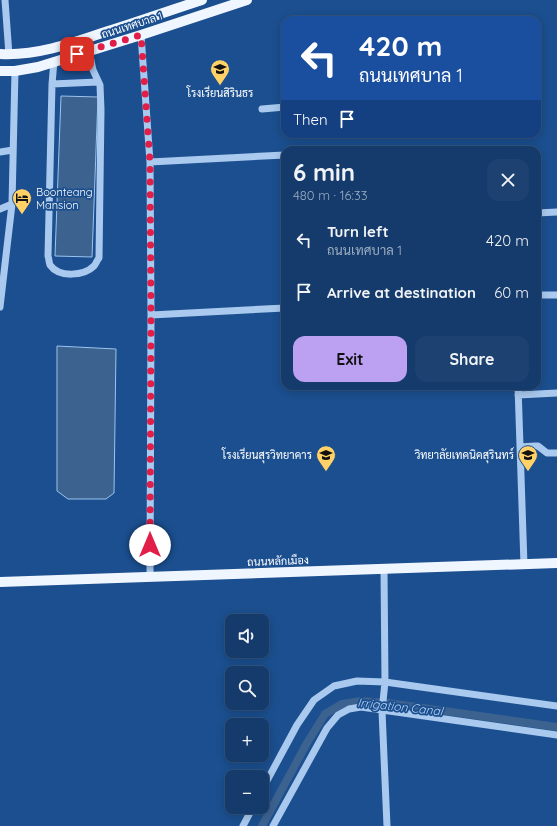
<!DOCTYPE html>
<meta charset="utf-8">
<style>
body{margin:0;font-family:Quicksand,Sarabun,sans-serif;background:#1d4271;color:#f1f3f6;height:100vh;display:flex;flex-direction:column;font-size:15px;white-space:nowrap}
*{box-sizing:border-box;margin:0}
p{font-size:13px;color:#9dadc1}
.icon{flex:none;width:22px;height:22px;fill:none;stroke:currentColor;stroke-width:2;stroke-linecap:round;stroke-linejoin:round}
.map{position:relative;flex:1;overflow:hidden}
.drawer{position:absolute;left:281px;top:146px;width:260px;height:244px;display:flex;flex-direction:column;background:#143b6b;border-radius:12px;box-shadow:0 2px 10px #0003,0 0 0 1px #33557e}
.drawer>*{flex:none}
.top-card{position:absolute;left:281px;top:16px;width:260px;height:122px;border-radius:12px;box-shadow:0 2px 10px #0003,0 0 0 1px #33557e;background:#1a4fa0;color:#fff;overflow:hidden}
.buttons{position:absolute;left:225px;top:614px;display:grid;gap:8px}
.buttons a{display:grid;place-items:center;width:44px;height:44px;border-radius:8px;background:#143b6b;box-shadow:0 2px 10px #0003,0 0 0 1px #33557e;font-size:20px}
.pin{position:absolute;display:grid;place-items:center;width:34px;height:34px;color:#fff;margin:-17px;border-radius:8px;box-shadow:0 2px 6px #0006}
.me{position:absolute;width:44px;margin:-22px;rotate:0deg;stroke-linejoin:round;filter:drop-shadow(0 0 3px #0008)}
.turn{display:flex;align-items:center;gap:14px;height:84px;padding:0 12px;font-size:18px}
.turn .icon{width:52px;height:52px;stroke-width:2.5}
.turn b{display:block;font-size:28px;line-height:34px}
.then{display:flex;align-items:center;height:38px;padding:0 12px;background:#0003;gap:8px;font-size:15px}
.round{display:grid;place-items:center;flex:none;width:42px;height:42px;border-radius:12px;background:#1d4271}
.summary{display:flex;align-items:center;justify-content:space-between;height:68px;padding:0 12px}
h1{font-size:24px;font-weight:800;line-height:30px}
.cta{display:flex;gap:8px;margin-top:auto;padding:8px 12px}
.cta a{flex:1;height:46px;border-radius:12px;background:#bca0f2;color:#111;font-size:16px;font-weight:800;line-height:46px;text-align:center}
.cta a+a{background:#1d4271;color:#f1f3f6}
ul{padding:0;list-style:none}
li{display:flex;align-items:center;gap:12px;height:52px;padding:0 12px}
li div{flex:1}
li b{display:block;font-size:15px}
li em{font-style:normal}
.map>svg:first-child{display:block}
.water{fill:#3c6290;stroke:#9cc4f0}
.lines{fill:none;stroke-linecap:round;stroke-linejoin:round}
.canal{stroke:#3c6290;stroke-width:8}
.minor{stroke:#a9c9ee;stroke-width:7}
.major{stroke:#f0f6ff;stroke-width:10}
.route{stroke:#e11d48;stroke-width:7;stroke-dasharray:0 12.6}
.labels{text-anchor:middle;stroke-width:3.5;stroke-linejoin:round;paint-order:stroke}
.street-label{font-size:11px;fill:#fff;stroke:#1b4f8f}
.poi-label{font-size:11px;fill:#fff;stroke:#1b4f8f;text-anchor:end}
.water-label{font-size:12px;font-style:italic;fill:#b5d3f5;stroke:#1b4f8f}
</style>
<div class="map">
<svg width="557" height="826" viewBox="0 0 557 826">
<rect width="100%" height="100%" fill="#1b4f8f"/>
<path class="water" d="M61,96L98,97L92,257L55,256Z
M57,346L116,349L114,493L106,499H68L57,491Z"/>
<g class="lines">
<path class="canal" d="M262,826L307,743L325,714L342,704L361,701L388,703L557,727"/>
<path class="minor" d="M5,0L9,55
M141,35L150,162L151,315L150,577
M54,61L52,84L48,256C49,259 49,263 50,265C59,278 84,276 94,266C96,264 97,260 99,258L101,110L100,85L93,70L89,51
M52,84L98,82
M262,109L285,107
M0,152L13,150
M150,162L285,155
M0,209L12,204
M537,213L557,212
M537,295H557
M0,307L12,204L15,71
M151,315L285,308
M518,386L524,565
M518,395L557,393
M520,447L535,446H538L547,453H557
M384,569L385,682L382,711L387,826
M262,790L297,725L314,700L334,686L357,681L385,682L557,706
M243,826L253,807
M273,826L327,728L338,715L349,709L361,707L557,735"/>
<path class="major" d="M0,54C35,56 70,44 102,33C135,23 168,11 202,0
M0,71H15L38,67L141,35L247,0
M0,582L557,563"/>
</g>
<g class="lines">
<path class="route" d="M77,54L141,35L150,162L151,316L150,545"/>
</g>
<defs>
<symbol id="school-pin" viewBox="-11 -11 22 30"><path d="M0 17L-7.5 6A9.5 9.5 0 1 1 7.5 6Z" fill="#ffd166" stroke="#1b4f8f"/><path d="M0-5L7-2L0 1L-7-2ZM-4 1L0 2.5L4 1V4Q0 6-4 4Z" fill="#111"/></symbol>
<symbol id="hotel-pin" viewBox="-11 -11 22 30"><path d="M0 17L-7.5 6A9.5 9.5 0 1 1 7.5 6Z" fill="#ffd166" stroke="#1b4f8f"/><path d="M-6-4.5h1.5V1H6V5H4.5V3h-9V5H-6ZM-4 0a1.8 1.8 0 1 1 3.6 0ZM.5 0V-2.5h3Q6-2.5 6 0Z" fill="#111"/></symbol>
<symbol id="university-pin" viewBox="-11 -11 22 30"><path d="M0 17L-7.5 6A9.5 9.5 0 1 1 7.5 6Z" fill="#ffd166" stroke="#1b4f8f"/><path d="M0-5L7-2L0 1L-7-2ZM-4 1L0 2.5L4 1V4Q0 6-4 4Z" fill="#111"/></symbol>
</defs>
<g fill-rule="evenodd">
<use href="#school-pin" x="209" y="58" width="22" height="30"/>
<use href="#hotel-pin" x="11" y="187" width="22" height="30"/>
<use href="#school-pin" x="315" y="444" width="22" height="30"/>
<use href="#university-pin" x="517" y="444" width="22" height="30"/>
</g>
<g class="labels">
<g class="street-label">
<text transform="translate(132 25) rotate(-18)" y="4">ถนนเทศบาล 1</text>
<text transform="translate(278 561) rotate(-2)" y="4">ถนนหลักเมือง</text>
</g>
<g class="poi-label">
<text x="220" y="97" text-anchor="middle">โรงเรียนสิรินธร</text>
<text x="36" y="196" text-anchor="start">Boonteang<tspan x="36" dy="13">Mansion</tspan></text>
<text x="312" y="459">โรงเรียนสุรวิทยาคาร</text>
<text x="514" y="459">วิทยาลัยเทคนิคสุรินทร์</text>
</g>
<g class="water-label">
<text transform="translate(400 707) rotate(6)" y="4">Irrigation Canal</text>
</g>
</g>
</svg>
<div class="buttons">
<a><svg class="icon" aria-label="sound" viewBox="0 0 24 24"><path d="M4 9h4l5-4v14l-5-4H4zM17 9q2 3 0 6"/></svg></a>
<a><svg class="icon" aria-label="search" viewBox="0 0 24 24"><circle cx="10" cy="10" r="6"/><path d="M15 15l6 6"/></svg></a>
<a>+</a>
<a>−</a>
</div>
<div class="pin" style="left:77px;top:54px;background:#d93025"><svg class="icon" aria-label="arrive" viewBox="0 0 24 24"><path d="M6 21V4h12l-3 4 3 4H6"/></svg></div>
<svg class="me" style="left:150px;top:545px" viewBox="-20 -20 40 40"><circle r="19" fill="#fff"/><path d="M0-13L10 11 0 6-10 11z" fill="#e11d48"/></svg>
<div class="top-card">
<div class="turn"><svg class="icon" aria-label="left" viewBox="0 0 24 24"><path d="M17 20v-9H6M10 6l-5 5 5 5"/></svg><div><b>420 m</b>ถนนเทศบาล 1</div></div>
<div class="then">Then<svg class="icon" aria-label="arrive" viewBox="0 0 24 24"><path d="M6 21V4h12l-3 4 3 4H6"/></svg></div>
</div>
<section class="drawer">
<div class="summary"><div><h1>6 min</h1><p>480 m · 16:33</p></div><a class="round"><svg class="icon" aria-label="close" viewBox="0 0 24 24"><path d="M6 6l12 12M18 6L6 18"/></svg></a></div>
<ul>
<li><svg class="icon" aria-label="left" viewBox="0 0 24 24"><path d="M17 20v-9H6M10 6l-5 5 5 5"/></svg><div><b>Turn left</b><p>ถนนเทศบาล 1</p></div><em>420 m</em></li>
<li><svg class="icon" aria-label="arrive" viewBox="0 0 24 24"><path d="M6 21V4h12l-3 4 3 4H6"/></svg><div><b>Arrive at destination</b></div><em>60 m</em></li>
</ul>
<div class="cta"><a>Exit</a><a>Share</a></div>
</section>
</div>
